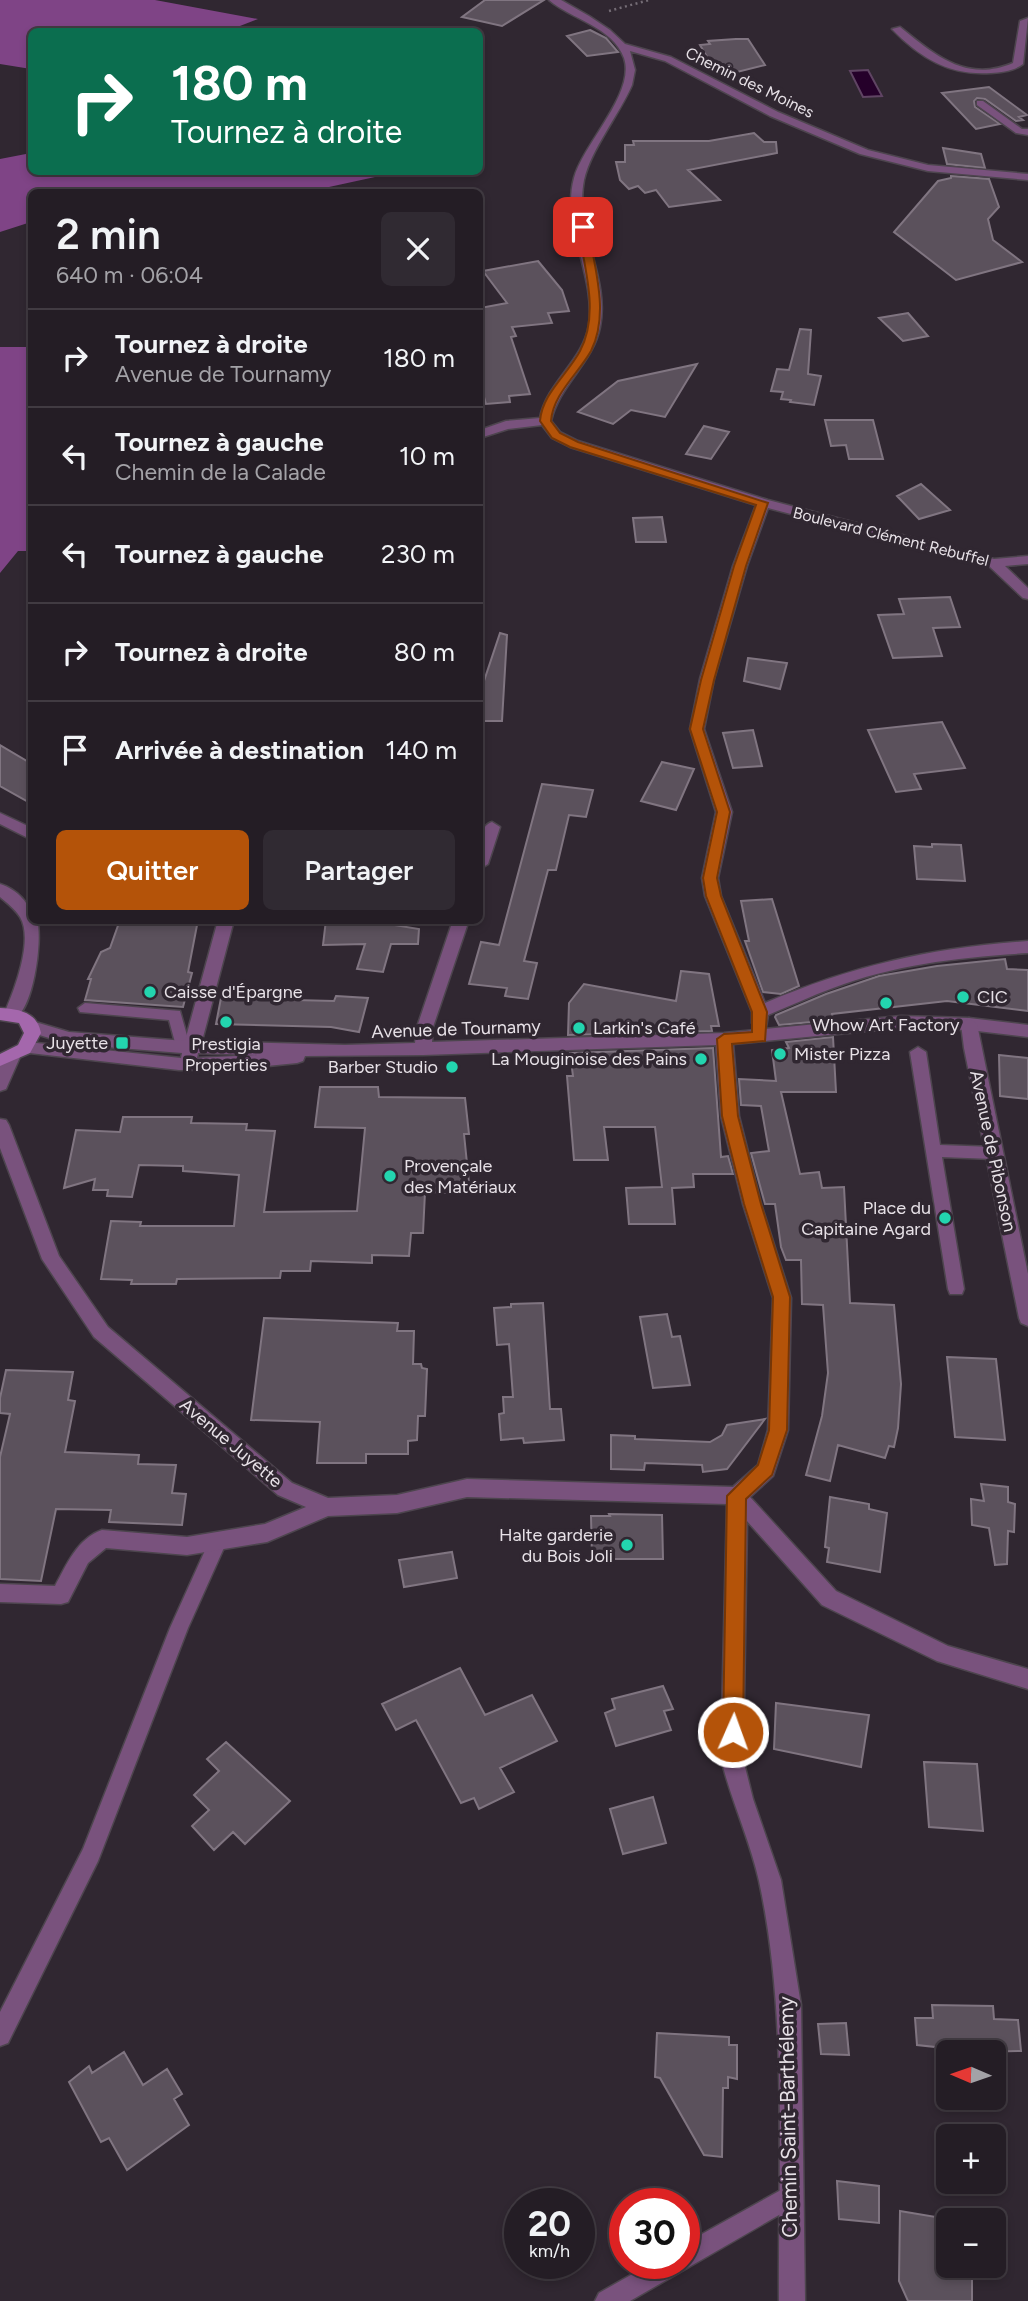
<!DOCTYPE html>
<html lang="fr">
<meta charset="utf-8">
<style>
body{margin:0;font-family:Figtree,sans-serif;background:#302a32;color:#f1f3f6;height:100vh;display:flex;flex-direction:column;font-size:26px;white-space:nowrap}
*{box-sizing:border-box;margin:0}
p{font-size:23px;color:#a3a2a7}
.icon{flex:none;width:38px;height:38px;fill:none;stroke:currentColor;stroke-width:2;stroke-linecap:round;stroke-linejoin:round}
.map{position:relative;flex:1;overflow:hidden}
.drawer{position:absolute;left:28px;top:189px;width:455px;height:735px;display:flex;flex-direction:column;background:#241d25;border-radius:10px;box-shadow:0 4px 10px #0003,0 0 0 2px #413b42}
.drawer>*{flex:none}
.hud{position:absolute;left:28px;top:28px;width:455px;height:147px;border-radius:10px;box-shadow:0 4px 10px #0003,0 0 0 2px #413b42;background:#0b6e4f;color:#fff;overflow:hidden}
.needle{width:46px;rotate:272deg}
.tools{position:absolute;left:936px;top:2040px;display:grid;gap:14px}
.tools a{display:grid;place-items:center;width:70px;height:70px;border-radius:10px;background:#241d25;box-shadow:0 4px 10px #0003,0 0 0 2px #413b42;font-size:35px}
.speed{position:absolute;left:504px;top:2188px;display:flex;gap:14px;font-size:35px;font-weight:700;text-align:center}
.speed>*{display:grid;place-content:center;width:91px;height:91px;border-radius:50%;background:#241d25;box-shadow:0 4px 10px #0003,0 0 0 2px #413b42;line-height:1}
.speed small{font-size:18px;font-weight:400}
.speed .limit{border:10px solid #d22;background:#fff;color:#111}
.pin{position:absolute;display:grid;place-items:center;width:60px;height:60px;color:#fff;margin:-30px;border-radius:14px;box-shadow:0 4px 10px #0006}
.me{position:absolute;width:77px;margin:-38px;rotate:2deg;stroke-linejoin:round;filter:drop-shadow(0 0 5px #0008)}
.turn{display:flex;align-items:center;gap:24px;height:147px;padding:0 28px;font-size:32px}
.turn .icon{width:91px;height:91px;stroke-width:2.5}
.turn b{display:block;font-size:49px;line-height:60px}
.round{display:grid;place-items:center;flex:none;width:74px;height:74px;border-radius:10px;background:#302a32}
.head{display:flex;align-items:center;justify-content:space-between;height:119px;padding:0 28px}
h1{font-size:42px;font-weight:600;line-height:52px}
.cta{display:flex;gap:14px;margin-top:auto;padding:14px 28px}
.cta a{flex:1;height:80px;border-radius:10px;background:#b45309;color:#fff;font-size:28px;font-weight:600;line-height:80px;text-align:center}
.cta a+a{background:#302a32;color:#f1f3f6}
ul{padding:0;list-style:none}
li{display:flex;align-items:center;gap:21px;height:98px;padding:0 28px;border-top:2px solid #413b42}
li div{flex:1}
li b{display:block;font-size:26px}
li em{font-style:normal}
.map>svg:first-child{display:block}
.forest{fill:#7f4486}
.water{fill:#25002a;stroke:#5f4463;stroke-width:2}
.building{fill:#5b515c;stroke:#807581;stroke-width:2}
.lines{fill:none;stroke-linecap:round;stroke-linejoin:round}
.service-casing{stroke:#4d454e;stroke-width:3}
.minor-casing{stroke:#4d454e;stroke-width:3}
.tertiary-casing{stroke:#4d454e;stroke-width:3}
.secondary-casing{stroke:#4d454e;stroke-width:3}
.path{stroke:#756d76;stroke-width:2.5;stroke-dasharray:2 3.5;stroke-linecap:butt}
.service{fill:#79527d;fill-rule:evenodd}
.minor{fill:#79527d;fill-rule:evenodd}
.tertiary{fill:#79527d;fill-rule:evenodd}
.secondary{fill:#a467ac;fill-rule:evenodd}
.route{fill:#b45309;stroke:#753606;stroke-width:2}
.poi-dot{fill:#23d5af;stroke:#302731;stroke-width:2.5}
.labels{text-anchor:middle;stroke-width:7;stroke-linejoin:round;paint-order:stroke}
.far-street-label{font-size:16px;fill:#e7e1e7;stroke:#302731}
.poi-label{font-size:18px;fill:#e7e1e7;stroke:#302731;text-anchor:start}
.street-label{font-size:18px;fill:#e7e1e7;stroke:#302731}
.near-street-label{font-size:21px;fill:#e7e1e7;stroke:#302731}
</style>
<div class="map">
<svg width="1028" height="2301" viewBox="0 0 1028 2301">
<rect width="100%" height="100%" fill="#302731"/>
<path class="forest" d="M0,0H155L258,19L227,31L32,32L31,69L0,64Z
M31,153L32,172H398L306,192H32L31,222L0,232V159Z
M0,347H31L32,551H18L0,573Z"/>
<path class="water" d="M868,70L882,96L863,97L850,71Z"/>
<path class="building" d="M485,0H544L502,26L462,17Z
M590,30L606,38L618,52L587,56L567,36Z
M736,39H748L765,65L729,74L713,67L700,45L710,44L708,41Z
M989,87L1027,115L1019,117L1023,120L1016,121L985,99L977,98L974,101L975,107L1000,124L976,129L942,93Z
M754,133L764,142H776L777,153L688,170L720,200L669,207L656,190L645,193L638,186L629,189L620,180L616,162H625V145H634L633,141H709Z
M943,148L981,154L985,168L947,164Z
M951,176L989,179L999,207L988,219L993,240L1022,262L956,280L894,232L938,181L951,178Z
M538,261L562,290L569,311L548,313L552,323L512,327L516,336L511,337L530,394L509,396L510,402L486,404L484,397H480V308L507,303L483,271Z
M908,313L928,336L903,341L879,318Z
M800,329L811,330L808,374L821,376L814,405L790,402L791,400L781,399L783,392L771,391L777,369L789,370Z
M697,364L665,417L631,410L613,424L578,412L618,381Z
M825,420H873L883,459H849L846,445L831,446Z
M704,426L729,432L711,459L686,454Z
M921,484L950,510L919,519L897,496Z
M662,517L666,542H636L633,518Z
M950,597L960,627L933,628L942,656L893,658L878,615L904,614L899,599Z
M500,633L507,635L502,721H480V693Z
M748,658L787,663L780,689L744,681Z
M942,722L965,768L914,774L921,789L896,792L868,730Z
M753,730L762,766L733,768L723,733Z
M0,745L32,764V804L0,786Z
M662,762L694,769L676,810L641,801Z
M542,784L593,790L586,817L569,815L556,870H548L524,961L537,963L528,999L505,996L507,988L469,984L481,942L499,945Z
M932,844L961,845L965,881L917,879L914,846L932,847Z
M772,899L799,986L781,994L763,992L745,941H749L741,901Z
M120,920H198L188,972L192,973L183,1007L85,1000L91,979H88L101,952L110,948Z
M326,920H364L419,929L418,944H391L383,972L357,969L365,944L323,945Z
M1005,959L1007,969L1028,970V1011L947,1001L832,1014L833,1020L779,1025L775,1017L776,1015L826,994L879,976L937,966Z
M681,971L709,974L719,1026H711L712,1031L568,1035L569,1003L584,984L676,1001Z
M336,996L368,998L359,1032L331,1027L216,1024L221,998L334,1001Z
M833,1037L836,1092H781L800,1174L819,1172L822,1188L844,1187L850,1303L894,1305L901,1384L898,1428L894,1447L889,1446L885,1458L838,1445L830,1481L806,1475L822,1416L828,1373L823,1305L802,1304L801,1260H786L781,1247L775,1204H765L751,1153L769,1151L761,1106L741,1105L739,1079L776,1081L772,1050L789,1048L786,1042Z
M713,1048L721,1157L728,1156L733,1174H693L694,1187L672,1188L675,1224H629L626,1188L662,1187L655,1127H604L608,1160H574L567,1076H573L570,1053Z
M999,1055L1028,1058V1099L1000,1096Z
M320,1087H378L379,1097L465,1098L469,1134H464L470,1193L425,1192L423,1233H411L409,1256L372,1255V1263L311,1261L310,1271H281L280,1278L177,1279L176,1284H131L132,1280L101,1279L111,1221L141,1222L140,1226H234L239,1175L183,1171V1166L139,1165L132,1197L107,1196L108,1190H93L95,1179L64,1188L76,1130L120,1132L123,1117H192L191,1123L247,1124L246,1130L275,1131L264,1212L357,1211L365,1128L315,1127Z
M543,1303L550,1409H561L564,1440L524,1443L523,1438L501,1440L499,1414L504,1413L503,1397H513L509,1344L497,1345L494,1308L511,1307V1304Z
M667,1314L672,1337L680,1336L690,1385L653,1388L640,1317Z
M264,1318L398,1323L397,1331H414L413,1364H421L422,1368L427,1369L425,1416H418L417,1440L408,1441V1454H366V1463H317L320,1422L251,1420Z
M947,1357L996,1359L1005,1440L955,1437Z
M6,1370L73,1372L68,1400L75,1401L65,1452L139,1455L138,1464L176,1465L172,1493L186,1494L182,1525L109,1522L111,1510L56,1509L41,1581L0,1579V1457L10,1414L0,1413V1398Z
M765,1419L727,1469L703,1472L702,1465L645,1463L644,1470L611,1469V1435L635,1436V1439L710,1442L722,1435L727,1425Z
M981,1484L1008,1487V1502L1015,1504L1014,1532L1008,1531L1007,1564L995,1565L989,1528L972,1525L971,1499L984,1501Z
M830,1497L869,1504V1509L887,1513L880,1572L827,1562L829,1548L825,1547Z
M609,1514L662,1515L663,1559H592L591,1516H610Z
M452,1552L457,1578L404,1587L399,1560Z
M460,1668L485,1715L532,1695L557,1741L500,1768L514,1792L479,1809L474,1798L461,1803L416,1720L396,1730L382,1704Z
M663,1686L673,1709L664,1711L671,1730L616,1746L605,1713L615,1709L612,1699Z
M776,1703L869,1715L861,1767L774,1749Z
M226,1742L290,1801L245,1844L233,1832L214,1850L192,1826L209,1810L194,1795L219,1771L207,1759Z
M924,1762L977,1764L983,1831L929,1827Z
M653,1797L666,1843L623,1854L610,1809Z
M932,2005L993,2006L994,2019L1018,2020L1021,2051L936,2053L935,2047L917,2045L915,2018H933Z
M846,2023L849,2055L821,2054L818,2024Z
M657,2033L729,2037V2045H737V2079L728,2077V2088H723L722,2157L704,2155L660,2078L655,2077Z
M124,2052L143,2085L167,2069L182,2094L174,2099L189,2125L127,2170L109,2138L101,2142L69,2082L89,2066L92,2073Z
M837,2181L879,2186V2223L839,2219Z
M900,2211L948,2219V2266H972V2301H908L899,2281Z"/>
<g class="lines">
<defs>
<path id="service" d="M977,101H983L1022,129H1028V135L1016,133L977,105Z
M85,1003L180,1011L190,1046L182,1051L177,1050L169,1020L80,1012L78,1008Z
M918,1047L926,1052L940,1145L993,1147L1001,1153L993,1159L942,1157L964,1289L962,1294H950L948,1289L910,1052Z
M218,1533L224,1535L227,1541L188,1628L98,1861L8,2043L0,2046V2012L83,1849L170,1628L212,1535Z
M790,2185L798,2188L801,2196L798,2204L630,2301H595L599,2293L652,2263H684V2244Z"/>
<path id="minor" d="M549,0H561L589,16L610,30L625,44L671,57L778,112L868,150L928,165L1028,174V180L928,171L860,154L770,116L665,61L630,51L635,70L632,85C619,115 591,149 584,180C574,230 610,277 600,327C593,363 559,385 551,421L560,432L578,441L768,500L994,559L1028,556V564L1005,566L1028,588V599L1023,598L989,566L768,508L747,566L714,679L704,729L732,812L718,878L721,896L765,1003C854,965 931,948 1028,941V953C962,957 895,964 833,988C811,996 790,1006 768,1015L766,1027L760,1029L752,1023V1012L705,896L702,878L716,812L690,729L700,679L733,566L756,505L570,447L552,438L542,425L508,429L480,438V430L506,421L540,418C547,382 583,361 589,325C596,276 561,226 574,178C583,144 636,93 624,58C613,27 571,19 549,0Z
M1028,18L1023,64C1014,71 1002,72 991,73C950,76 920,58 892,29L900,27C935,55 966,83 1013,63L1020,21Z
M0,813L32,828V840L0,824Z
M492,822L500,827L488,864L480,869C479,856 476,827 492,822Z
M0,884C16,889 32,904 32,920H37C43,940 33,1014 12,1020L4,1014C14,991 34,940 20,917C15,909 7,903 0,897Z
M218,920H234L202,1041L345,1045L415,1043L417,1027L453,920H469L433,1027L432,1042L724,1033L901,1016L969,1018L1028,1025V1037L969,1030L901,1028L733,1044L739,1116L761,1204L791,1298L788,1430L773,1476L750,1497L836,1591L948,1646L1028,1669V1689L937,1661L822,1605L747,1521L743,1759L753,1799L781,1880L801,2005L805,2301H779C778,2165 788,2014 759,1881C750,1840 731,1800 721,1759L727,1504L467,1497L397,1513L328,1516L267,1542L187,1555L106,1548L88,1563L68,1602L61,1604L0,1602V1584L55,1586C67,1564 77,1539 102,1530L187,1537L265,1524L306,1507L278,1495L94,1337L42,1259L0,1148V1119L6,1120L9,1125L59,1256L108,1327L292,1483L328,1498L397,1495L467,1479L733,1487L758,1465L768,1430L773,1298L743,1204L721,1116L716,1045L423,1055L305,1056L303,1061L297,1063L238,1069L179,1070L21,1052L19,1048L27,1042L181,1058L182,1053L69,1044L26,1031L24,1027L32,1021L69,1032L185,1041ZM198,1053L258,1055L197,1058Z
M12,1051L20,1057L6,1089L0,1091V1065L6,1053Z"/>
<path id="tertiary" d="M969,1018L977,1024L1028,1274V1326L1021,1323L1019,1318L964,1048L961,1024Z"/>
<path id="secondary" d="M0,1008C19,1009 37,1012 41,1033L30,1053L0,1066V1054L18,1045L24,1033L19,1023L0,1020Z"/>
</defs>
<use href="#service" class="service-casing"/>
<use href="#minor" class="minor-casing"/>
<use href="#tertiary" class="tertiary-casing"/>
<use href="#secondary" class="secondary-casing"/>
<path class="path" d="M609,11L649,0"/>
<use href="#service" class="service"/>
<use href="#minor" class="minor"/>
<use href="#tertiary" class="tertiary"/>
<use href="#secondary" class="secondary"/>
</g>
<path class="route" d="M583,224L588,227C594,267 610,313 591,351C578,374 553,394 551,421L560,433L578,442L768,503L746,566L714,680L703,729L730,812L717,878L721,896L767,1012L765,1041L732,1044L738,1116L761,1204L790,1297L787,1430L772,1475L746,1499L743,1732L740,1739L733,1741L726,1739L723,1732L727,1496L758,1465L769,1430L773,1297L744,1204L722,1116L717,1039L724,1034L752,1032V1012L706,896L703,878L717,812L690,729L701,680L734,566L756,505L570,447L552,438L540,421C542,394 567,375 580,351C600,313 584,267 578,227Z"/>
<g class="poi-dot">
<circle cx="150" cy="992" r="7"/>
<circle cx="963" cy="997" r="7"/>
<circle cx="886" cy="1003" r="7"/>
<circle cx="226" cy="1022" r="7"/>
<circle cx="579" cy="1028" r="7"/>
<rect x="115" y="1036" width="14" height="14" rx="3.5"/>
<circle cx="780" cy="1054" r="7"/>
<circle cx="701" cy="1059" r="7"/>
<circle cx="452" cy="1067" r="7"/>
<circle cx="390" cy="1176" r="7"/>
<circle cx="945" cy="1218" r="7"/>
<circle cx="627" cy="1545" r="7"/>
</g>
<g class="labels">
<g class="far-street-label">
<text transform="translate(750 82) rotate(26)" y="6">Chemin des Moines</text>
<text transform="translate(891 536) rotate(14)" y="6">Boulevard Clément Rebuffel</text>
</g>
<g class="poi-label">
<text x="164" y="998">Caisse d'Épargne</text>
<text x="977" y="1003">CIC</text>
<text x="886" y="1031" text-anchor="middle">Whow Art Factory</text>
<text x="593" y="1034">Larkin's Café</text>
<text x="108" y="1049" text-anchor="end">Juyette</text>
<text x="226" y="1050" text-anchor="middle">Prestigia<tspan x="226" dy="21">Properties</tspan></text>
<text x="794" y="1060">Mister Pizza</text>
<text x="687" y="1065" text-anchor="end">La Mouginoise des Pains</text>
<text x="438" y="1073" text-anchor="end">Barber Studio</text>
<text x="404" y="1172">Provençale<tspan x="404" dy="21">des Matériaux</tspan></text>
<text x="931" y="1214" text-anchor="end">Place du<tspan x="931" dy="21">Capitaine Agard</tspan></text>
<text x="613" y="1541" text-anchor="end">Halte garderie<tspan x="613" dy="21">du Bois Joli</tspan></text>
</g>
<g class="street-label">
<text transform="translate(456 1029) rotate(-2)" y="6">Avenue de Tournamy</text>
<text transform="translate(993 1151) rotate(78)" y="6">Avenue de Pibonson</text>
<text transform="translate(231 1443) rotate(40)" y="6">Avenue Juyette</text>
</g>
<g class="near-street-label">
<text transform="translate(788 2117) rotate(-91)" y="7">Chemin Saint-Barthélemy</text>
</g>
</g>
</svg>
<div class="tools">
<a><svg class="needle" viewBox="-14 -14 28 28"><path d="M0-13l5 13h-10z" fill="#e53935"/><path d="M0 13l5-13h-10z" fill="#a3a2a7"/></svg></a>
<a>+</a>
<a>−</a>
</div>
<div class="speed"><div>20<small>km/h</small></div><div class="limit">30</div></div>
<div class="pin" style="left:583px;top:227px;background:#d93025"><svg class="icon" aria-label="arrive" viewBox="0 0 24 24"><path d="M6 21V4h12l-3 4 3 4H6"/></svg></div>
<svg class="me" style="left:733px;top:1732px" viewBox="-20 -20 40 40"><circle r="17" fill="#b45309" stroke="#fff" stroke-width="3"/><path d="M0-11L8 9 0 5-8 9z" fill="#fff"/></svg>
<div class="hud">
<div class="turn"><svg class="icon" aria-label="right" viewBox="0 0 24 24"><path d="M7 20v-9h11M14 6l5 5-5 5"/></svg><div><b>180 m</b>Tournez à droite</div></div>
</div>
<section class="drawer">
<div class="head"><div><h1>2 min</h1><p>640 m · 06:04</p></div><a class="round"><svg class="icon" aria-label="close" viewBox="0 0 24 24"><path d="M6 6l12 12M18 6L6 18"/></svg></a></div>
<ul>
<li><svg class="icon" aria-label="right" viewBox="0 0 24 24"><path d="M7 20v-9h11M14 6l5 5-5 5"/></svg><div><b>Tournez à droite</b><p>Avenue de Tournamy</p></div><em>180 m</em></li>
<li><svg class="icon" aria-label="left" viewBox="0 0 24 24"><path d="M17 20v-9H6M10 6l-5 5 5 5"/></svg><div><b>Tournez à gauche</b><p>Chemin de la Calade</p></div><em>10 m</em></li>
<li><svg class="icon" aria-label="left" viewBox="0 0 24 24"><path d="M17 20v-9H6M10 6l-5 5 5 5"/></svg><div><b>Tournez à gauche</b></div><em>230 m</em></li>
<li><svg class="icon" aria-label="right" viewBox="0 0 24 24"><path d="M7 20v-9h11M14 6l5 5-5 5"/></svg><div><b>Tournez à droite</b></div><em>80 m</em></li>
<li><svg class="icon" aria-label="arrive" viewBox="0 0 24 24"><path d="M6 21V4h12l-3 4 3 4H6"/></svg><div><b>Arrivée à destination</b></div><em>140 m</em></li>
</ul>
<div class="cta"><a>Quitter</a><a>Partager</a></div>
</section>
</div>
